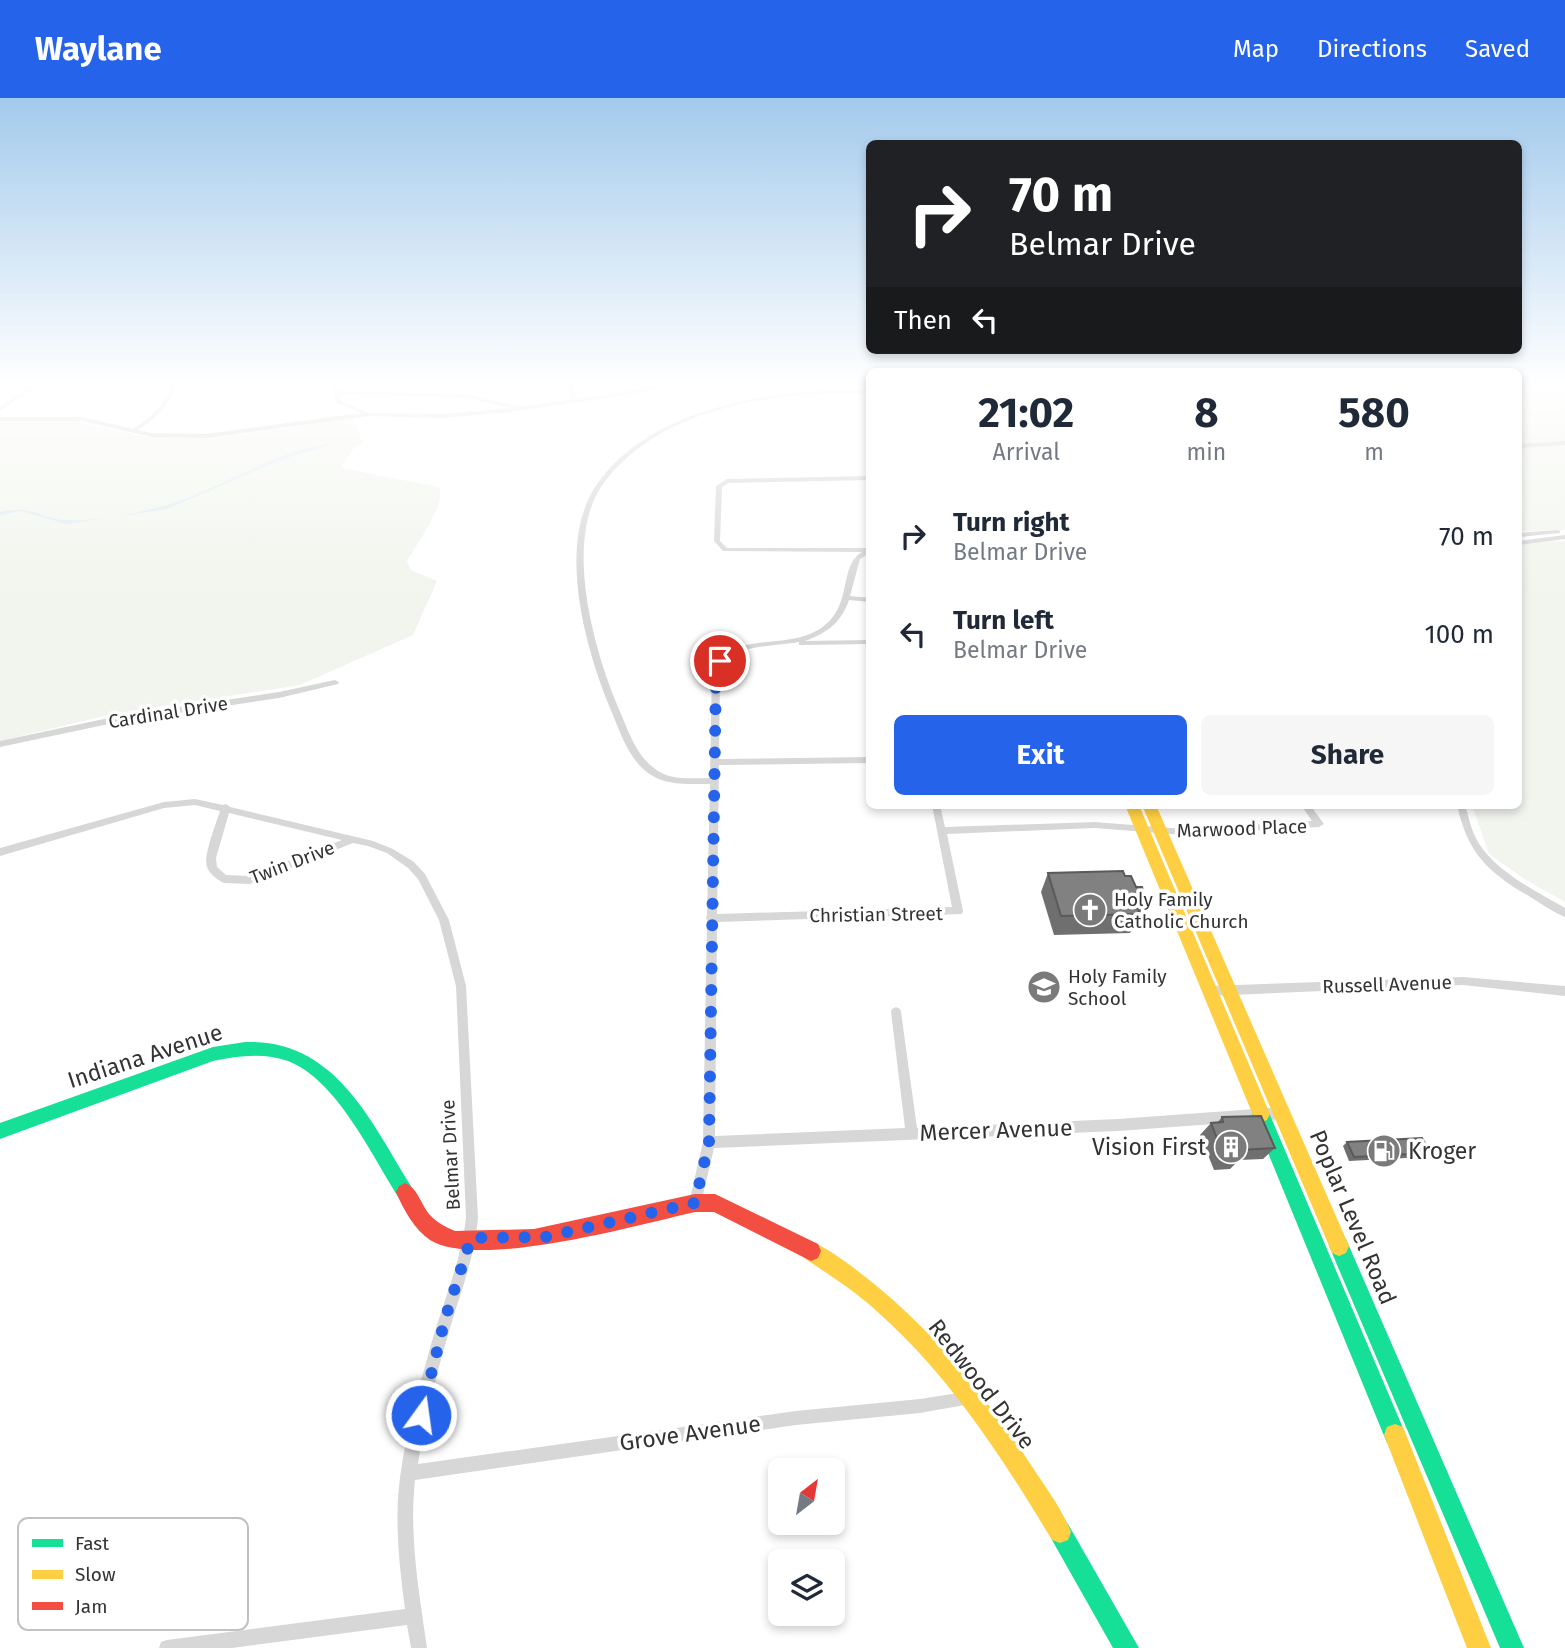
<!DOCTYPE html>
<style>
body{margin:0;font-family:"Fira Sans",sans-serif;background:#f6f6f7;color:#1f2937;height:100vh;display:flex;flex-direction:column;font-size:26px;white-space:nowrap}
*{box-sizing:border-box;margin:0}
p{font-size:23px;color:#747a83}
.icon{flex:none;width:38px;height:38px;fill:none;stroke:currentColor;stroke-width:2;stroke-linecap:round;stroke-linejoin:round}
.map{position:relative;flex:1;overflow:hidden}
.details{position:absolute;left:866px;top:270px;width:656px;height:441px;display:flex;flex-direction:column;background:#fff;border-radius:10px;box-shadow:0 4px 10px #0003}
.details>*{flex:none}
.banner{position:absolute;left:866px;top:42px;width:656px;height:214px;border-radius:10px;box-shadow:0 4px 10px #0003;background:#202124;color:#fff;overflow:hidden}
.needle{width:46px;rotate:31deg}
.fabs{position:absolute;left:768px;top:1360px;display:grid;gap:14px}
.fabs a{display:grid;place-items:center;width:77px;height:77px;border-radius:10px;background:#fff;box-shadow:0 4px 10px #0003;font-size:35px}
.pin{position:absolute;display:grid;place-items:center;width:60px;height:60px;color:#fff;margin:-30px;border:4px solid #fff;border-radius:50%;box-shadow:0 2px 7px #0007}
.me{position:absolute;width:77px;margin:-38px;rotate:14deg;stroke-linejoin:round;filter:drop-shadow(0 0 5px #0008)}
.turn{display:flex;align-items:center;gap:24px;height:147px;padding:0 28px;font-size:32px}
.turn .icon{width:91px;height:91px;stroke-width:2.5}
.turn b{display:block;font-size:49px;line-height:60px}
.then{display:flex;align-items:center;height:66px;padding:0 28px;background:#0003;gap:14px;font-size:26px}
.eta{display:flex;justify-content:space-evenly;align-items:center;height:119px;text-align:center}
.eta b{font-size:42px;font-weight:700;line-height:49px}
.primary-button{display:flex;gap:14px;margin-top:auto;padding:14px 28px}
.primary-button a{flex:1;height:80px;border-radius:10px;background:#2563eb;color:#fff;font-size:28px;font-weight:700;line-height:80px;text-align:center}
.primary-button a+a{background:#f6f6f7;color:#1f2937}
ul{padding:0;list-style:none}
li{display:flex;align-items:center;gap:21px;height:98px;padding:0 28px}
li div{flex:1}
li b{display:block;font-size:26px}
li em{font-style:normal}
header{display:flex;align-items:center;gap:42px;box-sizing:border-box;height:98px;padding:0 35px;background:#2563eb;color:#fff}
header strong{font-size:33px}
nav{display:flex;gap:38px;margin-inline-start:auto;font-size:24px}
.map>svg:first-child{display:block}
.green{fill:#f1f5ed}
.water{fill:#ddebf3}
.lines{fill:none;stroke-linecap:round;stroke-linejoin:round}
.street{fill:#d7d7d7;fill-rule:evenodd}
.fast{fill:#16e098;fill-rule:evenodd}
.slow{fill:#ffcf43;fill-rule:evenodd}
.jam{fill:#f24e42;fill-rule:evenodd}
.wall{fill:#6f6f6f}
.building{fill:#818181;stroke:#5a5a5a;stroke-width:2}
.route{stroke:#2563eb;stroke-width:12;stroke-dasharray:0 21.6}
.labels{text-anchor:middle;stroke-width:7;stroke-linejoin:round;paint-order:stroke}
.street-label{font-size:19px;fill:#333;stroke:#fff}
.poi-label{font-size:19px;fill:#333;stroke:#fff;text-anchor:start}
.near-street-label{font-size:23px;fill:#333;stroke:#fff}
.near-poi-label{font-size:23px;fill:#333;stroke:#fff;text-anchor:end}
.key{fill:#fff;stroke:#c2c2c2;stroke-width:2}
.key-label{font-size:19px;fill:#333}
</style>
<header>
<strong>Waylane</strong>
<nav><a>Map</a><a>Directions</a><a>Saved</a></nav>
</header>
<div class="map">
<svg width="1565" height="1550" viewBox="0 0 1565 1550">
<rect width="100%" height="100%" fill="#fff"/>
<path class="green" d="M1519,282H1565V432L1519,433Z
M353,320L363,346L353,351L341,370L439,389C447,405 416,447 407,463L411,472L437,483L413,537L300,587L113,616L0,643V322L75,323L141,338L194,340L227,338Z
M1565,443V804L1526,782L1489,756L1472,707H1519V444Z"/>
<path class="water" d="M336,345L278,363L167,411L66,426L21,413L0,417V414C32,406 39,421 67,422C94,424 126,417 152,411C211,399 276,349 336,345Z"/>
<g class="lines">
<path class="street" d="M39,282H45L0,313V309Z
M173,282H178C173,304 157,320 138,332L152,335L206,336L362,315L337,305L330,282H335L338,293L467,296L520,309L572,301L565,282H570L577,301L634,292L684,282H694L634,296L509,314L442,320L370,318L206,340L152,339L82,323H0V319H82L133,331C152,319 168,304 173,282ZM339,296L467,300L514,310L442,316L368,315L341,303Z
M836,292H870V296C779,293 661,307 603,386C562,444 595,557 621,616C629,635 637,658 654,670C669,683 691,680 710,680L712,569C715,565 719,560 723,557C749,538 790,549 818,532C855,510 837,469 862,454L723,453L714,443L716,388L727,381L870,378V382L728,385L722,389L720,443L727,450H870V455L860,461L850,498L870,500V504L849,502C841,525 827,535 805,543L869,542L870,546L802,547H799V544C779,548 743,547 727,560C724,563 722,566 720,569L719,661L870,659V665L719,667L717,816L952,809L932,707H940L945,729L1095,724L1184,731L1312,723L1301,707H1310L1324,726L1319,729L1184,737L1095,730L947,736L963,813L962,816L717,824L715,1038L905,1030L891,914L892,911L896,909L900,911L901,914L917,1030L1118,1021L1283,1009L1287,1011L1289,1015L1287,1019L1283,1021L1118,1033L714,1050L701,1105L699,1109L695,1111L691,1109L689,1105L703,1044L707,822L706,820L707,817L710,686C690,686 665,688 648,675C630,662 621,637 613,617C586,555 555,446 597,386C649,313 753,296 836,292Z
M1565,343V347L1519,350V346Z
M1558,432L1560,433V435L1519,439V435Z
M1565,437V441L1519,447V443Z
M335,582L339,584L338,586L279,600L118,624L0,649V643L118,618L279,594Z
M195,701L223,707L226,706L230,709L373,743L393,751L414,764L425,776L449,822L466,888L478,1120C475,1158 461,1193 450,1230C437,1274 425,1320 418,1366L796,1313L920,1301L971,1293L976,1295L978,1300L976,1305L920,1315L796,1327L415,1382C409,1439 419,1494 427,1550H411L407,1527L232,1550H159L161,1544L167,1542L405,1511C400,1474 396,1437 398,1399C402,1347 418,1294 432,1243C444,1202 461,1163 466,1120L456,888L439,822L418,781L408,770L387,755L368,748L353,745L250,786L224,785C218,782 209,776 207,769C203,758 216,726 220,713L195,707L164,710L0,758V750L164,704ZM229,715L342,742L249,778L226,777L217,769L216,760Z
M1457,707H1465C1469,720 1471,732 1478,744C1497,775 1535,792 1565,810V819C1553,814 1543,807 1532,800C1489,775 1468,757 1457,707Z
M1463,879L1565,888V898L1463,887L1209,898L1205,896L1204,893L1205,890L1209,888Z"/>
<path class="fast" d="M245,944C335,941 370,1022 411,1088L414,1094L411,1100L405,1103L399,1100C372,1058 337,982 288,963C264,954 237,958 213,963L0,1041V1025L213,949Z
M1261,1008L1267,1010L1406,1337L1403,1345L1395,1348L1387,1345L1252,1016L1255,1010Z
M1339,1138L1346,1141L1524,1550H1500L1329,1148L1332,1141Z
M1060,1423L1068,1426L1139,1550H1113L1052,1442L1049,1434L1052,1426Z"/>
<path class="slow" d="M1125,707H1139L1270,1016L1267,1022L1261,1024L1255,1022Z
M1142,707H1156L1346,1141L1349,1148L1346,1155L1339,1158L1332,1155Z
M811,1143C833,1153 854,1170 873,1185C937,1237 988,1301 1033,1370C1046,1390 1062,1411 1071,1434L1068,1442L1060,1445L1052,1442C1003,1361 952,1281 881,1217C858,1195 831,1178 804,1160L801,1153L804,1146Z
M1395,1326L1403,1329L1491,1550H1467L1384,1337L1387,1329Z"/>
<path class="jam" d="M405,1085C418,1090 421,1107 430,1117C437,1125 446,1129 455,1133L534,1131L695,1096H715L818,1146L821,1153L818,1160L811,1163L714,1114H695C637,1127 479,1172 430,1142C415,1132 403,1111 396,1094L399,1088Z"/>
</g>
<path class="wall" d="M1048,775L1125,778L1145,798L1141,805L1143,809L1130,835L1054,837L1041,794Z
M1222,1019L1275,1050L1263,1061L1239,1062L1230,1071L1214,1072L1200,1037L1211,1025H1217Z
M1347,1044L1431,1055L1425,1059L1349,1063L1343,1048Z"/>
<path class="building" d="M1123,773L1125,778H1131L1136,789H1142L1145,798H1139L1143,809H1137L1140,816L1061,818L1048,775Z
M1261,1018L1275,1050L1238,1052L1241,1060L1225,1061L1211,1025L1223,1024L1222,1019Z
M1422,1040L1431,1055L1354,1059L1347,1044Z"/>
<linearGradient id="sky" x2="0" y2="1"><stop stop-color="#a3caec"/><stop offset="0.57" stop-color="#fff"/><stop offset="1" stop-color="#fff" stop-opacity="0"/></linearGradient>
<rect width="1565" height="499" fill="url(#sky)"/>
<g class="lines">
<path class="route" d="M421,1317L445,1221L471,1140L545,1139L695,1105L709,1044L716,575L720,563"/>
</g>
<defs>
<symbol id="church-disc" viewBox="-11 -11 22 22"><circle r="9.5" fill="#7a7a7a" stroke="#fff"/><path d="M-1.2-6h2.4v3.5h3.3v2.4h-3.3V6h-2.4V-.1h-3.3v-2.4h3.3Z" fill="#fff"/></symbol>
<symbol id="school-disc" viewBox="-11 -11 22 22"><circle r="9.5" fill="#7a7a7a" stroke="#fff"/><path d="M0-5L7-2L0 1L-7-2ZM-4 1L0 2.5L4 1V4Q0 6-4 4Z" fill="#fff"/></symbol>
<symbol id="building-disc" viewBox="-11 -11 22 22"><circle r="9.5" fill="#7a7a7a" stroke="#fff"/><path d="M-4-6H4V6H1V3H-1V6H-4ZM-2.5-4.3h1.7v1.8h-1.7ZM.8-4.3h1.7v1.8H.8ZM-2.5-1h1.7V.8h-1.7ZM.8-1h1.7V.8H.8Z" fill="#fff"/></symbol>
<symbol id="fuel-disc" viewBox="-11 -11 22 22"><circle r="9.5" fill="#7a7a7a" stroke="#fff"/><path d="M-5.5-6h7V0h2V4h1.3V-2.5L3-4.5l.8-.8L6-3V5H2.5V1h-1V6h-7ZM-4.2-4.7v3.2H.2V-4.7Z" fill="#fff"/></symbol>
</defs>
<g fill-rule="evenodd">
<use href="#church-disc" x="1071" y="793" width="38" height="38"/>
<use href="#school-disc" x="1025" y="870" width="38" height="38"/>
<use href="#building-disc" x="1212" y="1030" width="38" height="38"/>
<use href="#fuel-disc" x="1365" y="1034" width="38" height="38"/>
</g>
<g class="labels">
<g class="street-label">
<text transform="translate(168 614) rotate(-9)" y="7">Cardinal Drive</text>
<text transform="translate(1242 730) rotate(-2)" y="7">Marwood Place</text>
<text transform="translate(292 764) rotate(-21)" y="7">Twin Drive</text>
<text transform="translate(876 816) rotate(-1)" y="7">Christian Street</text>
<text transform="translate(1387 886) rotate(-2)" y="7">Russell Avenue</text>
<text transform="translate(450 1057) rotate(-93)" y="7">Belmar Drive</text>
</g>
<g class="poi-label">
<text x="1114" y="808">Holy Family<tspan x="1114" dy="22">Catholic Church</tspan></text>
<text x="1068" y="885">Holy Family<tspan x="1068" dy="22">School</tspan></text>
</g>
<g class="near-street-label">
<text transform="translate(145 958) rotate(-18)" y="8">Indiana Avenue</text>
<text transform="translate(996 1032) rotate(-2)" y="8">Mercer Avenue</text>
<text transform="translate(1353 1119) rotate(67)" y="8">Poplar Level Road</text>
<text transform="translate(982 1286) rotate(52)" y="8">Redwood Drive</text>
<text transform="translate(690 1335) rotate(-8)" y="8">Grove Avenue</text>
</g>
<g class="near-poi-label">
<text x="1206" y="1057">Vision First</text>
<text x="1408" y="1061" text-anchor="start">Kroger</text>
</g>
</g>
<rect x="18" y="1420" width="230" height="112" rx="10" class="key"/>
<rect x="32" y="1441" width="31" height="8" fill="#16e098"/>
<rect x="32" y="1472" width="31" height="9" fill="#ffcf43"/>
<rect x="32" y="1504" width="31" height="8" fill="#f24e42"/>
<g class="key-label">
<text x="75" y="1452">Fast</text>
<text x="75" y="1483">Slow</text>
<text x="75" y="1515">Jam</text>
</g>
</svg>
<div class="fabs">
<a><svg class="needle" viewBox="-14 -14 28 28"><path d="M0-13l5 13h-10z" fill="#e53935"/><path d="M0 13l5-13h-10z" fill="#747a83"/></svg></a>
<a><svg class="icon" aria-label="layers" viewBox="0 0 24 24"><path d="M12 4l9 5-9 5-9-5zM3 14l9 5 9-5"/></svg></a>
</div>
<div class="pin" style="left:720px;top:563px;background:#d93025"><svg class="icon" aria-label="arrive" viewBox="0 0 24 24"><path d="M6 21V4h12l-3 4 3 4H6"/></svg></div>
<svg class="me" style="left:421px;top:1317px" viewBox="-20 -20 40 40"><circle r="17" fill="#2563eb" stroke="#fff" stroke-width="3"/><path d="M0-11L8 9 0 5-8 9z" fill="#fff"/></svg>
<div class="banner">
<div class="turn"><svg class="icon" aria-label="right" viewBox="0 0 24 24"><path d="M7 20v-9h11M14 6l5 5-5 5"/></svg><div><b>70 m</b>Belmar Drive</div></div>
<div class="then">Then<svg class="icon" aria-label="left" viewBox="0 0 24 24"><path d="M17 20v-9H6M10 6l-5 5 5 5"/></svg></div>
</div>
<section class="details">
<div class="eta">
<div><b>21:02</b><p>Arrival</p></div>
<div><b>8</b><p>min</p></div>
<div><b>580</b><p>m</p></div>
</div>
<ul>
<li><svg class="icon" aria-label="right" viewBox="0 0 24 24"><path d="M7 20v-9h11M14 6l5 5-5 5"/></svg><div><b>Turn right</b><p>Belmar Drive</p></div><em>70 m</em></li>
<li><svg class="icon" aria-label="left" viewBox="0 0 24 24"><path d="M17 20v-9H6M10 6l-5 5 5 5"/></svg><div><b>Turn left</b><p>Belmar Drive</p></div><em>100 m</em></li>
</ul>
<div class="primary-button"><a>Exit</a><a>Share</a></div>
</section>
</div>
